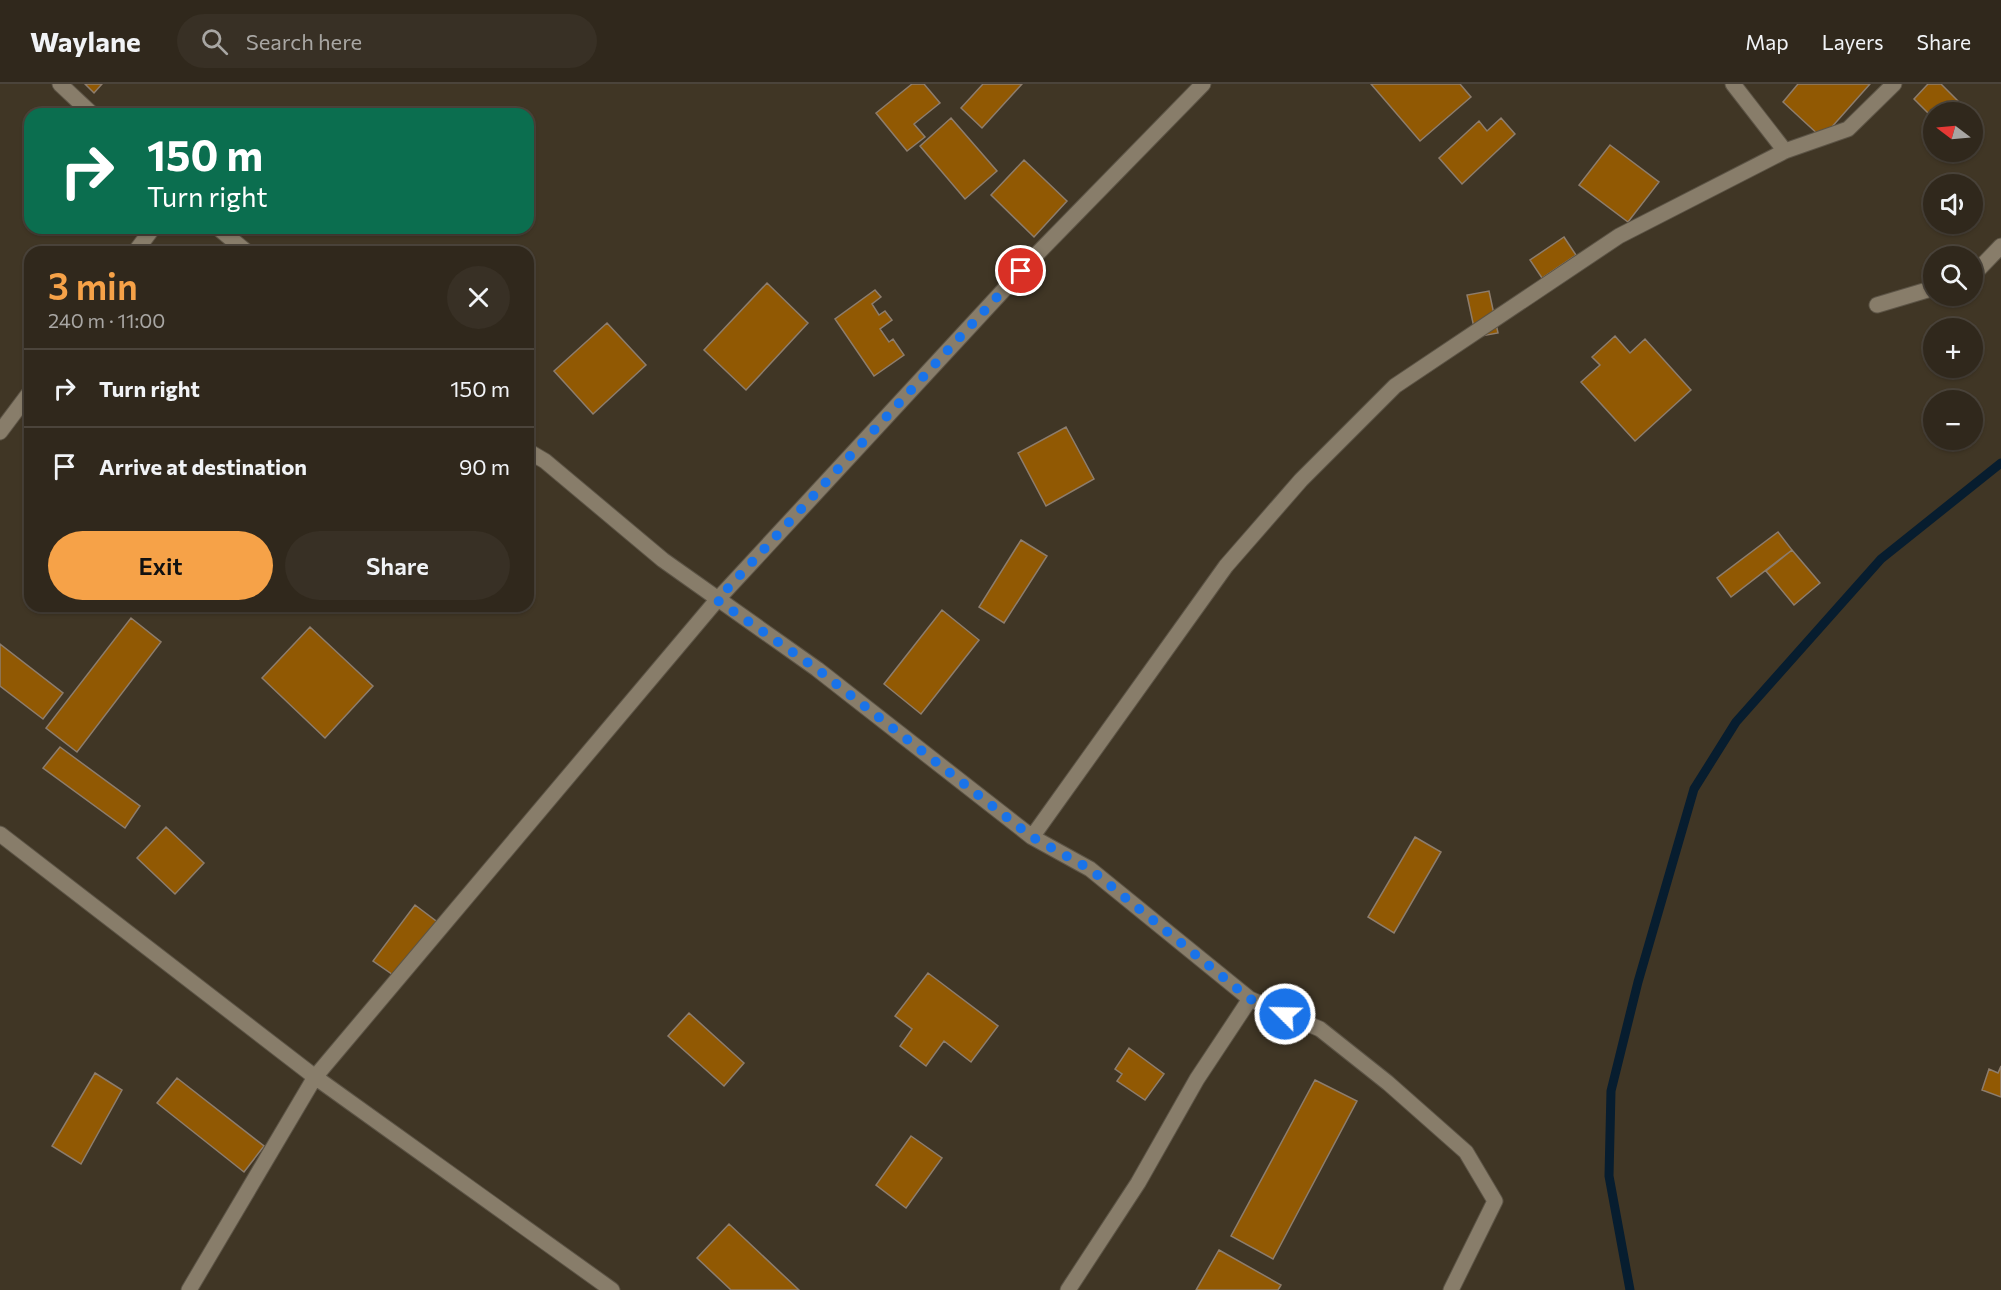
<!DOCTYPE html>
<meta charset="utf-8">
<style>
body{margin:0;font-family:Commissioner,sans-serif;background:#383025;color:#f1f3f6;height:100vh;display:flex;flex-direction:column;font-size:22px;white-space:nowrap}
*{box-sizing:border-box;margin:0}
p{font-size:20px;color:#a8a6a3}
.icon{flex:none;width:33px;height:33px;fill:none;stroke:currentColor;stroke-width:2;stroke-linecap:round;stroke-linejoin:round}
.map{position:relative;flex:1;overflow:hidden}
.panel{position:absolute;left:24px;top:162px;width:510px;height:366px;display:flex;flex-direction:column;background:#30281c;border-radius:18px;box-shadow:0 2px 4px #0004,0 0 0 2px #4b443b}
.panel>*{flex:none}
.banner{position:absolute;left:24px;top:24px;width:510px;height:126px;border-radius:18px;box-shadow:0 2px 4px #0004,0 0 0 2px #4b443b;background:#0b6e4f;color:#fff;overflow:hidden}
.needle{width:39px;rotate:286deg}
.tools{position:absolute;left:1923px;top:18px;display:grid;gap:12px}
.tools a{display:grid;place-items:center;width:60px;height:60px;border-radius:50%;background:#30281c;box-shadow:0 2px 4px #0004,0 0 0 2px #4b443b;font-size:30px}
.pin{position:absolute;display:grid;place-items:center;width:51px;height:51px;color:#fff;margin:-26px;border:3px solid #fff;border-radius:50%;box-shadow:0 2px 6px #0007}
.me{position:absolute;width:66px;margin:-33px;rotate:293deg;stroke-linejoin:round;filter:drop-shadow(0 0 4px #0008)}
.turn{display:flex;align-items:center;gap:21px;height:126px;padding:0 24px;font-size:27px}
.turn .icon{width:78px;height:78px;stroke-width:2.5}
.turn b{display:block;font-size:42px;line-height:51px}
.round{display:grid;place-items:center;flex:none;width:63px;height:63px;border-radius:32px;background:#383025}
.overview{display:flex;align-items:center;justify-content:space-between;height:102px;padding:0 24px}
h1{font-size:36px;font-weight:600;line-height:45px;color:#f6a248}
.primary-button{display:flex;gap:12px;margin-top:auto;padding:12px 24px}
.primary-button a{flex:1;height:69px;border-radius:36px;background:#f6a248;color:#111;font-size:24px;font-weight:600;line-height:69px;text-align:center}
.primary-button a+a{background:#383025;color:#f1f3f6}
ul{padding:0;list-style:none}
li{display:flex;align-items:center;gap:18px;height:78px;padding:0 24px;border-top:2px solid #4b443b}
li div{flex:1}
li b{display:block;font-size:22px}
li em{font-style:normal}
header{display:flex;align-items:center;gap:36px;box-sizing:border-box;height:84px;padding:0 30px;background:#30281c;border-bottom:2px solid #4b443b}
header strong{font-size:28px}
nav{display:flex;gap:33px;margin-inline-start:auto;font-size:21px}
.search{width:420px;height:54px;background:#383025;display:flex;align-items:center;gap:15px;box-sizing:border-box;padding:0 21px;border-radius:33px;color:#a8a6a3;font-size:22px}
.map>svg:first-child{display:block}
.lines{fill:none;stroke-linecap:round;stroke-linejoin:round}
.stream{stroke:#071d2f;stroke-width:9}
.building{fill:#915903;stroke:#8d7d6d;stroke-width:1.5}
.minor-casing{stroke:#5c5446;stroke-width:17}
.minor{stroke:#887d6a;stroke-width:15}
.route{stroke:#1a73e8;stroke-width:10;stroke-dasharray:0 18}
</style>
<header>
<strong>Waylane</strong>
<div class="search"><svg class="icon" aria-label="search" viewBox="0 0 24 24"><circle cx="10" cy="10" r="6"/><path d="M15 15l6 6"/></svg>Search here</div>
<nav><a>Map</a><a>Layers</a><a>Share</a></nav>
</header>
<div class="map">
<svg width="2001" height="1206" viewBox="0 0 2001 1206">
<rect width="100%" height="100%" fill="#403625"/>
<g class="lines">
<path class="stream" d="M1630,1206L1609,1092L1611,1007L1638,898L1694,705L1736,638L1881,475L2001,379"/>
</g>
<path class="building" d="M85,0H102L94,9Z
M912,0H924L940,19L914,40L925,53L907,67L876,29Z
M983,0H1022L982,44L961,24Z
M1371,0H1460L1471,13L1420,57Z
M1798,0H1870L1822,54L1783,18Z
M1928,0H1941L1969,28H1934V35L1914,15Z
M951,34L997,87L965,115L920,62Z
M1501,34L1515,50L1462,100L1439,74L1479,37L1487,47Z
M1610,61L1659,98L1628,138L1579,101Z
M1024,76L1067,117L1034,153L991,111Z
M1564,153L1576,171L1542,194L1530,176Z
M767,199L808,239L746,306L704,266Z
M875,206L881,213L872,220L879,231L885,227L892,236L880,245L889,258L893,255L904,271L874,292L835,235Z
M1489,207L1498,249L1476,253L1467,211Z
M607,239L646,281L593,330L554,287Z
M1615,252L1630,269L1645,255L1691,306L1635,357L1581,298L1600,281L1592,273Z
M1066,343L1094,395L1046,422L1018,369Z
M1778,448L1792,466L1731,513L1717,494Z
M1021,456L1047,472L1004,539L979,523Z
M1792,466L1820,499L1794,521L1766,487Z
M942,526L979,556L921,630L884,600Z
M131,534L161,558L77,668L46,644Z
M310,543L373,602L325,654L262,594Z
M0,560L63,609L43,635L0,602Z
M60,663L140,722L125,744L43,684Z
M166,743L204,779L175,810L137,774Z
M1415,753L1441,768L1394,849L1368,833Z
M415,821L440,840L399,895L373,877Z
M928,889L998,942L971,978L944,957L926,982L900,962L912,945L895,932Z
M689,929L744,979L724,1002L668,952Z
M1129,964L1164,990L1145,1016L1117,997L1122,990L1115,985Z
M2001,982V1013L1982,1006L1989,985L1998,989Z
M95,989L122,1006L81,1080L52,1062Z
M177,994L264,1062L244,1088L157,1019Z
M1315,996L1357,1017L1273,1175L1231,1152Z
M911,1052L942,1074L906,1124L876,1101Z
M729,1140L799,1206H731L697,1174Z
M1219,1166L1281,1201L1278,1206H1196Z"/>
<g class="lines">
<defs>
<path id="minor" d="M60,0L92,30
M1733,0L1785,67
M218,144L247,168
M135,168L153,144
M1972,192L2001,162
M1877,221L1934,204
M0,348L30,308
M528,367L545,377L663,476L817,585L1032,753L1090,785L1250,915L1197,995L1138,1099L1068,1206
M0,750L315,993L612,1206
M1032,753L1226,482L1301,396L1395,302L1619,152L1785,67L1848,45L1894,0
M1250,915L1320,945L1388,999L1466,1068L1495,1117L1451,1206
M189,1206L315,993L717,516L1037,170L1203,0"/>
</defs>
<use href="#minor" class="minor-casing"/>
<use href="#minor" class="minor"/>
</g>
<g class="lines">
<path class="route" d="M1021,187L717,516L817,585L1032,753L1090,785L1250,915L1285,930"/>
</g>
</svg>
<div class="tools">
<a><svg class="needle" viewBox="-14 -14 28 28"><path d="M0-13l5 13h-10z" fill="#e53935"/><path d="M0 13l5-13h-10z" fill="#a8a6a3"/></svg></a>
<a><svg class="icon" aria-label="sound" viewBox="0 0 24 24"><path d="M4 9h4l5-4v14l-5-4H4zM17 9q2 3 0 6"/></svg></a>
<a><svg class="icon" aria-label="search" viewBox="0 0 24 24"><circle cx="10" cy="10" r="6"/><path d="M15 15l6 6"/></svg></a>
<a>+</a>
<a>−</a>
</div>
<div class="pin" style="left:1021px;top:187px;background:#d93025"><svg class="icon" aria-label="arrive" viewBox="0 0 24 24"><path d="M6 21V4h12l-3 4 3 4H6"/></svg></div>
<svg class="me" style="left:1285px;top:930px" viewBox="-20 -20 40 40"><circle r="17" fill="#1a73e8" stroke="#fff" stroke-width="3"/><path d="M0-11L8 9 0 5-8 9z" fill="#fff"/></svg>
<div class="banner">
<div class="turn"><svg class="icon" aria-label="right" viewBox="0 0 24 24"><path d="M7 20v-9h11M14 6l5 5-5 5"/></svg><div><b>150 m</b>Turn right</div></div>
</div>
<section class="panel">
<div class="overview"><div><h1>3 min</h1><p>240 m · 11:00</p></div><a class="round"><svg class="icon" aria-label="close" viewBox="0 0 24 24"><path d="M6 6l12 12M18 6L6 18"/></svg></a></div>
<ul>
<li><svg class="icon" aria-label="right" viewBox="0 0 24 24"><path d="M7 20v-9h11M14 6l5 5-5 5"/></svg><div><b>Turn right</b></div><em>150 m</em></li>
<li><svg class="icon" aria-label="arrive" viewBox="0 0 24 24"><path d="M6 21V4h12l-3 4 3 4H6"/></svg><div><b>Arrive at destination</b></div><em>90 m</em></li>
</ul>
<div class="primary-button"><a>Exit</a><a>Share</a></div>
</section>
</div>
